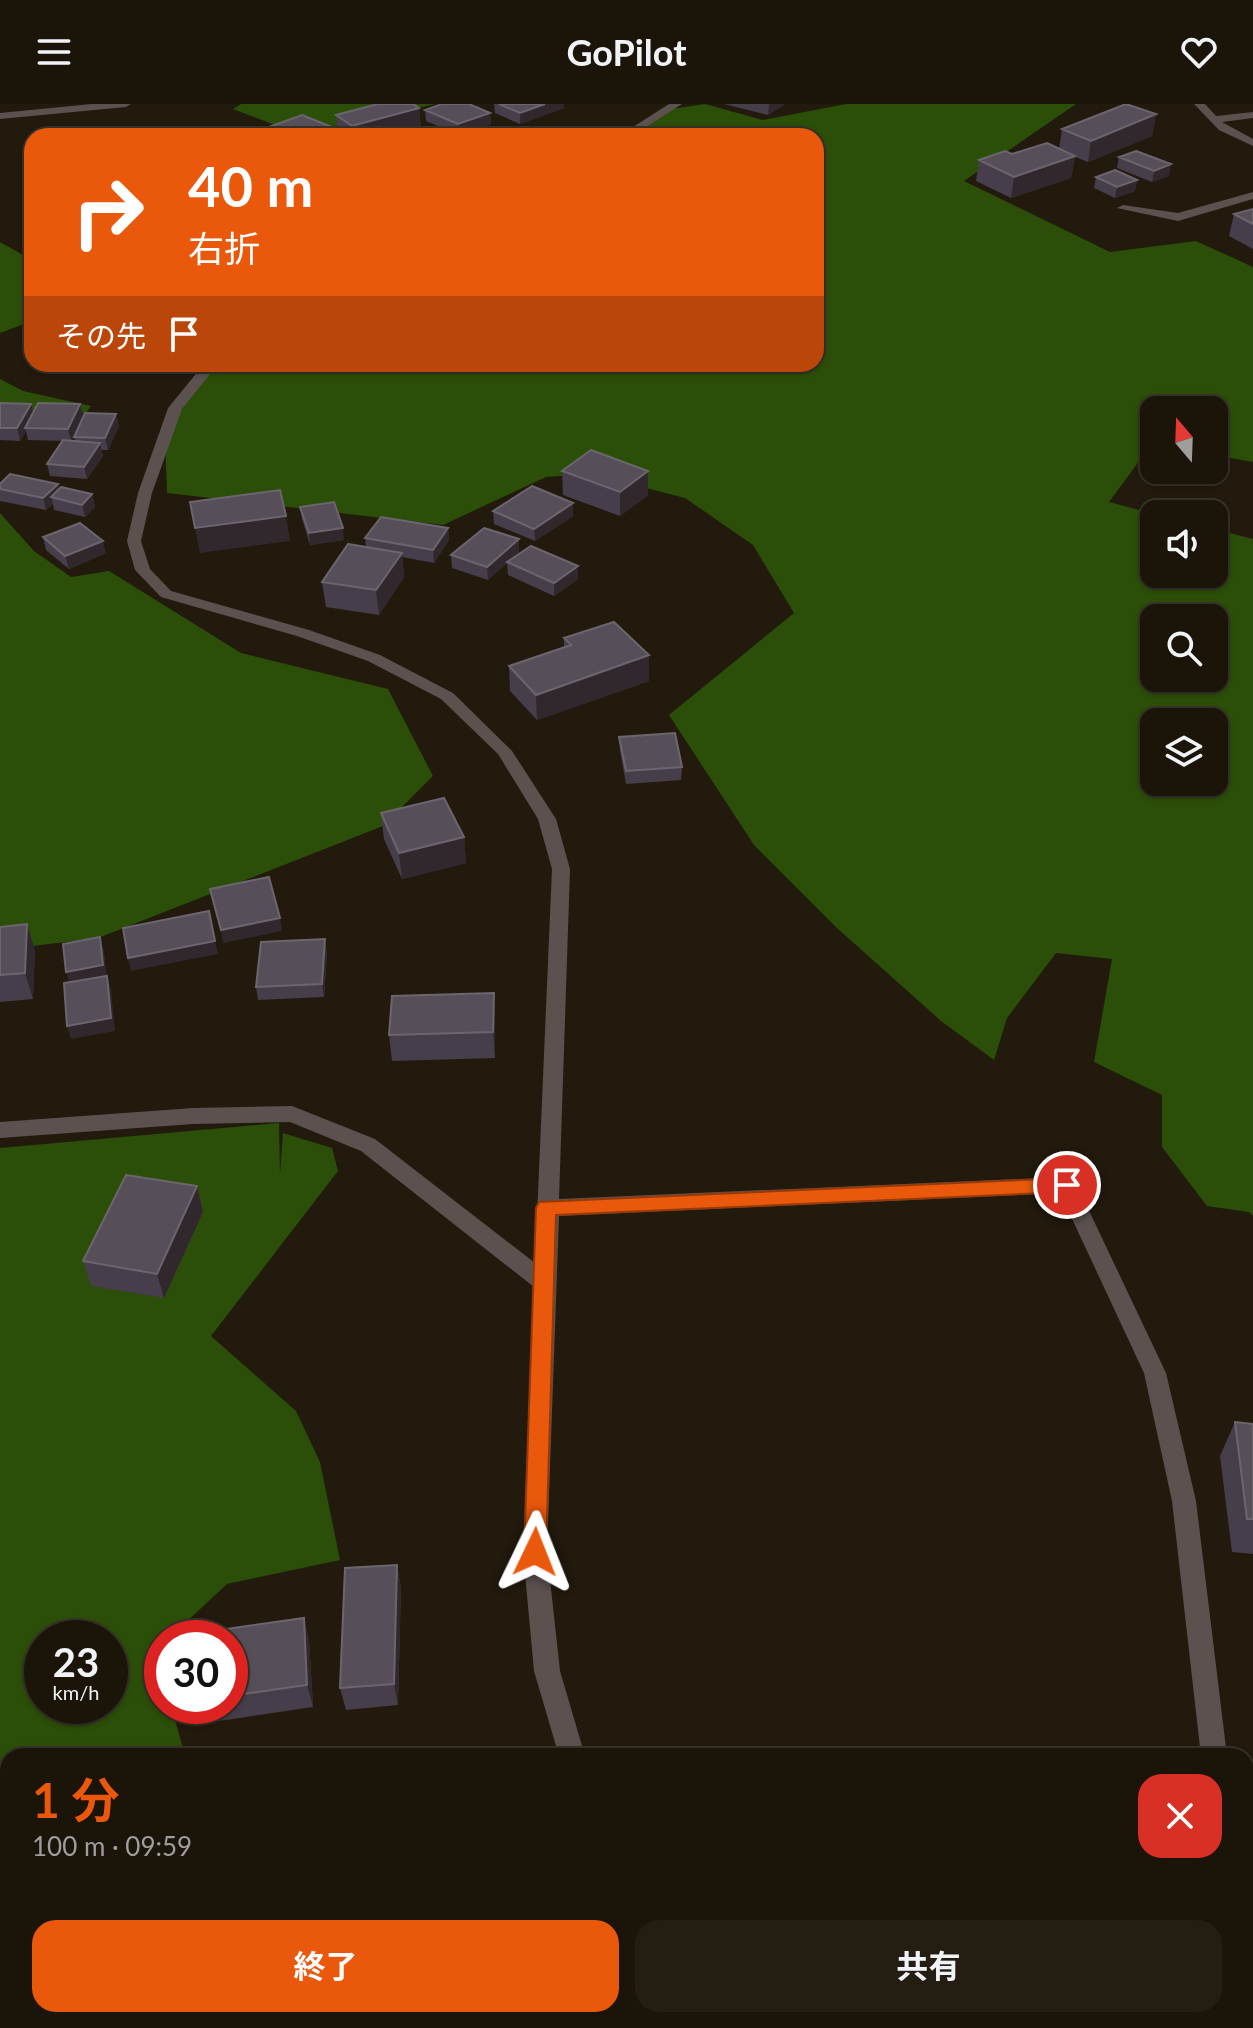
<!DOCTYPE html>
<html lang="ja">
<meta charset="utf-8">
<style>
body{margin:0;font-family:Lato,"Noto Sans JP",sans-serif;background:#231d12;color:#f1f3f6;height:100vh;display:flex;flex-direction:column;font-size:30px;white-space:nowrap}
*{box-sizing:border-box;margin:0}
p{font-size:26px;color:#9f9e9c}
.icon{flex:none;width:44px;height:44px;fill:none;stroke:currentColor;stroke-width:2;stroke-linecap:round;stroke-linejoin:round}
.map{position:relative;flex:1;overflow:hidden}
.details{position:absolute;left:0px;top:1644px;width:1254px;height:280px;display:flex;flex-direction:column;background:#1a1409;border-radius:24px 24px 0 0;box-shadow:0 2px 6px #0004,0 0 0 2px #38332a}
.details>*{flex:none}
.banner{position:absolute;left:24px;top:24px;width:800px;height:244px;border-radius:24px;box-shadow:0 2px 6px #0004,0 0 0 2px #38332a;background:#ea580c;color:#fff;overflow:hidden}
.needle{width:52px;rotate:341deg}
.tools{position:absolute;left:1140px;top:292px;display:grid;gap:16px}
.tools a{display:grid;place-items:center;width:88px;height:88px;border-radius:16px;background:#1a1409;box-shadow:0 2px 6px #0004,0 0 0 2px #38332a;font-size:40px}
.speed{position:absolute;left:24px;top:1516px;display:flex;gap:16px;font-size:40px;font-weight:700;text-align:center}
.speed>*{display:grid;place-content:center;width:104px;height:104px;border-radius:50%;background:#1a1409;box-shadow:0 2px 6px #0004,0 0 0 2px #38332a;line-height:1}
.speed small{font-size:20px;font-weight:400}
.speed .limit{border:12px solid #d22;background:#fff;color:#111}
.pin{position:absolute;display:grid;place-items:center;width:68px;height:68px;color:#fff;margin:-34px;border:4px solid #fff;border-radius:50%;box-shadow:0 2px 8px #0007}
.me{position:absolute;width:88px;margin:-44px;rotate:2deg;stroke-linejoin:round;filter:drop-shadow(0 0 6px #0008)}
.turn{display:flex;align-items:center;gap:28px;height:168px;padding:0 32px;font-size:36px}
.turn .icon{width:104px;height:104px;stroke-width:2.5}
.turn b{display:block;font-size:56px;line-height:68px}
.then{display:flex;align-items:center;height:76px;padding:0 32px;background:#0003;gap:16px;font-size:30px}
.round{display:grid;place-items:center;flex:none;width:84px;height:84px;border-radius:24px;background:#231d12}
.summary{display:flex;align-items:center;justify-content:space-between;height:136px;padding:0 32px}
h1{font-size:48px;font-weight:700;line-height:60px;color:#ea580c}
.primary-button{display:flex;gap:16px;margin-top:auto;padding:16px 32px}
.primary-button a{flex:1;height:92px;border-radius:24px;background:#ea580c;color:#fff;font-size:32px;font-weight:700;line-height:92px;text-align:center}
.primary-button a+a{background:#231d12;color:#f1f3f6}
header{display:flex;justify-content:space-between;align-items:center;height:104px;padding:0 32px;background:#1a1409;font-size:36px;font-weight:700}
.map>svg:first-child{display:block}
.green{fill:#2b4e08;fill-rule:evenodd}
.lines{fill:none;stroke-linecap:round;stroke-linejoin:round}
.service{fill:#5b5250;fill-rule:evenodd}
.minor{fill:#5b5250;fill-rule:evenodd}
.tertiary{fill:#5b5250;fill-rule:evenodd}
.wall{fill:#463e4b}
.shaded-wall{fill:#30282c}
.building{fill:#564f5a;stroke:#6c656d;stroke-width:2}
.route{fill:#ea580c;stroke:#983908;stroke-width:2}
</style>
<header><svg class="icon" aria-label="menu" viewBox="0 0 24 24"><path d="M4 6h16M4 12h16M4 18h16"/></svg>GoPilot<svg class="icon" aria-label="heart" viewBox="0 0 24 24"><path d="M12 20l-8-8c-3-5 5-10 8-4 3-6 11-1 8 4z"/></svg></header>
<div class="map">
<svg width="1253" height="1924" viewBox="0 0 1253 1924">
<rect width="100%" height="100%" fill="#221a0c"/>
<path class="green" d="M241,0H436L298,30L233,5Z
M705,0L763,16L846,0H1076L964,77L1110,148L1196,137L1253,163V358L1214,351V306H1154V341H1151L1109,398L1154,410V470H1214V425L1253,435V1112L1249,1108L1207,1102L1162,1043V991L1094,958L1112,855L1056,849L1007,914L994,956L941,917L837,824L754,741L669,611L794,509L753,441L685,394L591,370L546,373L443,421L167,389L165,330L213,260H816V32H622L665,6ZM1154,514H1214V574H1154ZM1154,618H1214V678H1154Z
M0,138L32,156V217L0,229Z
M0,275L23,287L91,302L86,309L0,310Z
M0,409L34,447L71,473L109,467L241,549L388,585L433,672L383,722L98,834L0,846Z
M279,1019L280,1070L283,1029L332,1044L338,1067L211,1232L296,1307L320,1358L340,1456L227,1480L169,1534H162V1540L156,1547L162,1570V1602H171L183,1644L231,1652H8V1916H299L301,1924H0V1044ZM42,1534H110V1602H42Z"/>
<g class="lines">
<path class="service" d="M1253,88V95L1178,117L1117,104L1123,101L1178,109Z"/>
<path class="minor" d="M669,0H682L632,32H619Z
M1194,0H1205L1216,12L1253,8V14L1222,18L1253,35V42L1219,26Z
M204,260H218L182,305L152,389L141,437L150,465L171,487L309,526L380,551L453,589L512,647L556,715L570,765L559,1095L1067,1073L1074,1075L1166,1269L1196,1397L1227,1652H1201L1172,1397L1144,1269L1060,1089L559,1112L547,1448L560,1567L585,1652H559L534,1567L523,1448L534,1183L361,1047L290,1018L193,1020L0,1034V1018L193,1004L292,1002L375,1035L535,1159L552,765L538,715L498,650L441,595L368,557L297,532L161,493L135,466L127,437L138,389L168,304Z
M1246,1730L1253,1733V1778L1246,1775Z
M640,1916H756L752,1924H638Z
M1174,1916H1243L1247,1924H1178Z"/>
<path class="tertiary" d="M92,0H131L126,3L0,15V9Z"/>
</g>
<path class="wall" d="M494,0H564V4L520,20L495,9Z
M724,0H785L768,11Z
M419,4L421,25L395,32H244L332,23V28L338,31L336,11Z
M425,6L490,9L491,20L459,31L426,17Z
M1156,10L1152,32L1088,58L1075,53L1071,74L1011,94L976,77L979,56L1059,45L1062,25Z
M1119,53L1169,72L1152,78L1117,64Z
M1096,73L1137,76L1135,87L1115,94L1094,84Z
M1253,105V145L1229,132L1234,110Z
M0,299L31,300L33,309L83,312L71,337H75L74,333L116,310L119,322L108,346H101L103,352L87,375L50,372L47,360L63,337L28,336L26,327L20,337L0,336Z
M562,367L648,391L620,412L563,391Z
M0,380H58L59,385L92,390L95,403L85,413L54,406L53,400L46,406L0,397Z
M573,399V412L535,437L494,420L493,407Z
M300,403L344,436L310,441L302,415Z
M448,424L449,436L434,459L402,453L404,473L379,511L326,503L322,478L366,443L365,434Z
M43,433L106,449L69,465L46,446Z
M519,448L510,456L578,475L554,492L508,471L507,459L488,476L452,464L451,451Z
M564,534L649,577L537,616L510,587L509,562L564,543Z
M619,633L682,663L681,676L626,680L620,646Z
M381,709L464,733L466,759L402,775L384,735Z
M0,823L35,846L33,895L0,898Z
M327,848L324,893L258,896L256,883Z
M494,889L495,915V954L392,957L389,931Z
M197,1082L203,1108L164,1194L91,1182L83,1157Z
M1235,1318L1253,1320V1450L1232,1448L1220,1352Z
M397,1461L401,1484L398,1601L346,1606L340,1584Z
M304,1514L309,1536L313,1603L206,1619L199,1602H230V1534Z"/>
<path class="shaded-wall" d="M545,0H564V4L520,20V9Z
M769,0H785L768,11Z
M419,4L421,25L395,32H353L352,22Z
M490,9L491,20L459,31L458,20Z
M1156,10L1152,32L1088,58L1091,37Z
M1075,52L1071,74L1011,94L1014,73Z
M1171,60L1169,72L1152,78L1154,67Z
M1137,76L1135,87L1115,94L1117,83Z
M31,300L34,312L25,324L26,327L20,337L17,324Z
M80,300L83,312L71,337L68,325Z
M116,310L119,322L108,346L105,334Z
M100,339L103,352L87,375L84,363Z
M648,367V391L620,412V388Z
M58,380L61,393H51L53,400L46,406L43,394Z
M92,390L95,403L85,413L82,401Z
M573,399V412L535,437L534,425Z
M286,412L290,437L200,449L195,424Z
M343,424L344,436L310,441L309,429Z
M448,424L449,436L434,459L433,446Z
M519,435V448L488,476L487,463Z
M103,437L106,449L69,465L65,452Z
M402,449L404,473L379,511L376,486Z
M578,462V475L554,492V479Z
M649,551V577L537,616L536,591Z
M464,733L466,759L402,775L399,749Z
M280,814L282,827L223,839L221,826Z
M27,820L35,846L33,895L25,869Z
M100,833L104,847L107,874L70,881L66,868Z
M325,835L327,848L324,893L322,880Z
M215,837L218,850L131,867L128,854Z
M107,872L111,885L115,927L71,935L67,922Z
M494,889L495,915V954L493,928Z
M197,1082L203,1108L164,1194L157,1170Z
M397,1461L401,1484L398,1601L394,1580Z
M304,1514L309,1536L313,1603L307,1581Z
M352,1916H389L365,1924H355Z"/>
<path class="building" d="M378,0H413L419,4L352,22L336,11Z
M442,0H469L490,9L458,20L425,6Z
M499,0H545L520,9Z
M1126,0L1156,10L1091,37L1062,25Z
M302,11L332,23L325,26L341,32H244Z
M1047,39L1075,52L1014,73L979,56L1005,47L1012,50Z
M1136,47L1171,60L1154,67L1119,53Z
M1115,66L1137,76L1117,83L1096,73Z
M1253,105V120L1234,110Z
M0,299L31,300L17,324H0Z
M38,299L80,300L68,325L25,324Z
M85,309L116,310L105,334L74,333Z
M63,336L100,339L84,363L47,360Z
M591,346L648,367L620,388L562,367Z
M10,370L58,380L43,394L0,385V380Z
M532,382L573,399L534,425L493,407Z
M61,383L92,390L82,401L51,393Z
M280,386L286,412L195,424L190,398Z
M334,398L343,424L309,429L300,403Z
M381,413L448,424L433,446L365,434Z
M80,419L103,437L65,452L43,433Z
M484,424L519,435L487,463L451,451Z
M348,440L402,449L376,486L322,478Z
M531,442L578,462L554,479L507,458Z
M614,518L649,551L536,591L509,562L571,541L564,534Z
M675,629L682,663L626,667L619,633Z
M444,694L464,733L399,749L381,709Z
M269,773L280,814L221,826L210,785Z
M209,807L215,837L128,854L123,824Z
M27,820L25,869L0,871V823Z
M100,833L103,861L66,868L63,840Z
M325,835L322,880L256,883L261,838Z
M107,872L111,914L67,922L64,879Z
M494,889L493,928L389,931L392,892Z
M126,1071L197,1082L157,1170L83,1157Z
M1235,1318L1253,1320V1415H1247Z
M397,1461L394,1580L340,1584L345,1464Z
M304,1514L307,1581L230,1592V1534H197V1529Z"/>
<path class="route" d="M1067,1074L1074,1076L1076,1081L1074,1086L1067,1088L556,1111L546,1448L543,1455L535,1458L527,1455L524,1448L536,1104L539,1098Z"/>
</svg>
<div class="tools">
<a><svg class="needle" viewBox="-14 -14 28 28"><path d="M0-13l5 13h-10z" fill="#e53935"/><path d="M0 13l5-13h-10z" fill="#9f9e9c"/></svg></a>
<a><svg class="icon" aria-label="sound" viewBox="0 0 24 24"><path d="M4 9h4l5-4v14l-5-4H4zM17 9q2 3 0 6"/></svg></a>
<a><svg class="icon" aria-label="search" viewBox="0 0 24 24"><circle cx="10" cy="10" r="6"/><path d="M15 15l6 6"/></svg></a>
<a><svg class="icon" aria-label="layers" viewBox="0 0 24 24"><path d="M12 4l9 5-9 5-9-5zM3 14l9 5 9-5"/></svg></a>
</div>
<div class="speed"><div>23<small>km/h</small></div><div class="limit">30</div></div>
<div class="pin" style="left:1067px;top:1081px;background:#d93025"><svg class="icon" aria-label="arrive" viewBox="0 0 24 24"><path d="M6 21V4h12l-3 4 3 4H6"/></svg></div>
<svg class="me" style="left:535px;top:1448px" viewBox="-20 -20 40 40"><path d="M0-17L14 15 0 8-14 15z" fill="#ea580c" stroke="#fff" stroke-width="4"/></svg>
<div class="banner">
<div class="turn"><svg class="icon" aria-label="right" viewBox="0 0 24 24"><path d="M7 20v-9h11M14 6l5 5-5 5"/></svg><div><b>40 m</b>右折</div></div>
<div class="then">その先<svg class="icon" aria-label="arrive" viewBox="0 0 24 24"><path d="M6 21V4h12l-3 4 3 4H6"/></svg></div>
</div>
<section class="details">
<div class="summary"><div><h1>1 分</h1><p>100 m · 09:59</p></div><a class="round" style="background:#d93025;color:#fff"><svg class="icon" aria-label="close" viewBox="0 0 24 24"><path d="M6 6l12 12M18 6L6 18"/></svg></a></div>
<div class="primary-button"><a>終了</a><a>共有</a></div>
</section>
</div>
